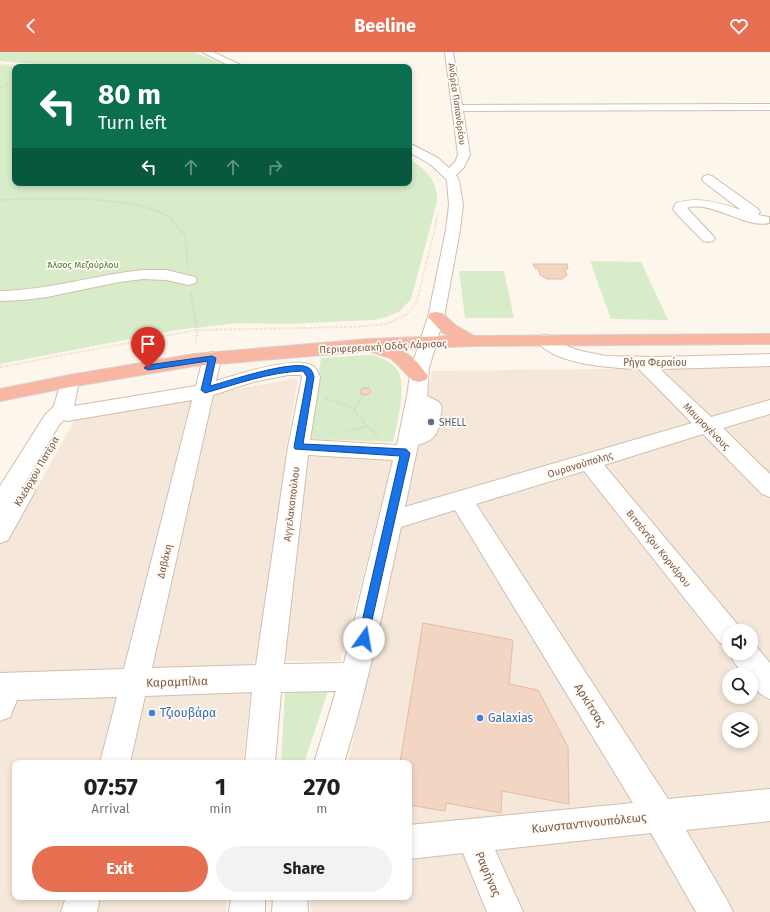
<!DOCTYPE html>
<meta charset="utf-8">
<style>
body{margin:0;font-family:"Fira Sans",sans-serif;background:#f2f2f2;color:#202124;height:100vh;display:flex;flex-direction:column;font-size:15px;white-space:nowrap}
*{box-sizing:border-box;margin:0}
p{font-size:13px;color:#757577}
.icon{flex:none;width:22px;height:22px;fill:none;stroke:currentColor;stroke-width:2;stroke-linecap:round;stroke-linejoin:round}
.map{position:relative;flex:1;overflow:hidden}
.drawer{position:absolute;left:12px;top:708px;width:400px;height:140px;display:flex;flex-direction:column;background:#fff;border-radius:8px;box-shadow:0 2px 6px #0003}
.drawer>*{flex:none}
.hud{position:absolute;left:12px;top:12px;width:400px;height:122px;border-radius:8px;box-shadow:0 2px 6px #0003;background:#0b6e4f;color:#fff;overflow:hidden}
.controls{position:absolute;left:722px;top:572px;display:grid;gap:8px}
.controls a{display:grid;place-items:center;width:36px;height:36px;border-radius:50%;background:#fff;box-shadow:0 2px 6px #0003;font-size:20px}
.pin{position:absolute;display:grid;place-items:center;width:34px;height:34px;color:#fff;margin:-41px -17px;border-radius:50% 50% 50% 0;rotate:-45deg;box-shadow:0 0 4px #0007}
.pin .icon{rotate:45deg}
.me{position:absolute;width:44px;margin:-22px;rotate:13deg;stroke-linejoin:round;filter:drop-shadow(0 0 3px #0008)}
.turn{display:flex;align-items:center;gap:14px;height:84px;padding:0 20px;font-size:18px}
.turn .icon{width:52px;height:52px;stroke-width:2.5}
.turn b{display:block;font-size:28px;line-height:34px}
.lanes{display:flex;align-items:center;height:38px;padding:0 20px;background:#0003;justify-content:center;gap:20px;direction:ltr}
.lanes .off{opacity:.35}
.eta{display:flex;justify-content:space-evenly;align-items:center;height:68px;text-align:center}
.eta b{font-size:24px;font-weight:700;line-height:28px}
.button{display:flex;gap:8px;margin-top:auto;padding:8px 20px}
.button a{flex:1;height:46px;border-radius:24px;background:#e76f51;color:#fff;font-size:16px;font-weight:700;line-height:46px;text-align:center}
.button a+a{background:#f2f2f2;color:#202124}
header{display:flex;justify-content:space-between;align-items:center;height:52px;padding:0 20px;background:#e76f51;color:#fff;font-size:18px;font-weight:700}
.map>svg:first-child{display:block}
.residential{fill:#f5e8da;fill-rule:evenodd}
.green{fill:#d8ecc9}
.building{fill:#f3d5c3;stroke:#e6bba3}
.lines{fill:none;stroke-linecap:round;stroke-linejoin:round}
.minor-casing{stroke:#d1beb0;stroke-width:2}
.highway-casing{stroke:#dad1cd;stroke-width:2}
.path-far2{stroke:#d9b8a5;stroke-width:1;stroke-dasharray:0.5 1.5;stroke-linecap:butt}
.path-far1{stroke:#d9b8a5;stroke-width:1.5;stroke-dasharray:0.5 1.5;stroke-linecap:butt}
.path{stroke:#d9b8a5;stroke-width:2;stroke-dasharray:0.5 2;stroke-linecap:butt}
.minor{fill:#fff;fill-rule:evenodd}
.highway{fill:#f7b7a3;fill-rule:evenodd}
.route{fill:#1a73e8;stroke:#114b97}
.service-dot{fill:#5c6f8a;stroke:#fffaf3;stroke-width:1.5}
.shop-dot{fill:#3f7fe0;stroke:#fffaf3;stroke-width:1.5}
.labels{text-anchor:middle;stroke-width:3.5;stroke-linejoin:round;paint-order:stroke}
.far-street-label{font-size:9px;fill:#7a5c4d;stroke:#fffaf3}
.far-park-label{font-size:9px;fill:#537a41;stroke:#fffaf3}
.street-label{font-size:10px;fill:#7a5c4d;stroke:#fffaf3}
.service-label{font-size:10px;fill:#4e5e75;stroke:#fffaf3;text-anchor:start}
.near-street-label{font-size:12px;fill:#7a5c4d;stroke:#fffaf3}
.near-shop-label{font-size:12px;fill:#366cbe;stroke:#fffaf3;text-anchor:start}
</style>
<header><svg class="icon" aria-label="back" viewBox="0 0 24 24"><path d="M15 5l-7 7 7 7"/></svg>Beeline<svg class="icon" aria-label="heart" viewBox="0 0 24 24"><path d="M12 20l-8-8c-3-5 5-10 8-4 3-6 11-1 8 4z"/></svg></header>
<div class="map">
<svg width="770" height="860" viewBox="0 0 770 860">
<rect width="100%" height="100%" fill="#fdf6ec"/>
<path class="residential" d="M770,313V860H312L308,845H409V711H348L414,412L432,319L688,316ZM729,579H751V601H729ZM729,623H751V645H729ZM729,667H751V689H729Z
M298,326L285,404L393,408L341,609H254L243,711H15V845H227L226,860H0V473L15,476L75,367Z"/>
<path class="green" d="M0,0H194L229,15H70L0,9Z
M0,13L21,15H15V131H409V107C426,117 438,129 437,150L411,247L400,259L387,265L372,268L283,272L238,271L177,278L0,312Z
M590,209L641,210L668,268L611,267Z
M459,219H504L514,266H465Z
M371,303C381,305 395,311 399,321C406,339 397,371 393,390L311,387L321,306Z
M328,639L304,711H281L285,640Z"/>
<path class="building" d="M533,212H567L568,217H564L567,223L562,227H547L540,223L538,216H535Z
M363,336H369L371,340L367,343L361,342L360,338Z
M423,571L513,588L509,632L538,638L568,695L569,752L502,739L501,761L446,751L445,759L409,753V711H400Z"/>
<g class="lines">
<defs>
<path id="minor" d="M202,0H213L245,15H232Z
M445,0H453L462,53L770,52V58L463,59L470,103L464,115L456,123L459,129L463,153L460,178L444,265L429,316L427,344L439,350L442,355C438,377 441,386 418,393L405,455L692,371L639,317C612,316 553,313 536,288L539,284L545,283L551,284L569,295L581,299L606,304L655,305L770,302V314L660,317L711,365L770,348V362L723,376L770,422V445L762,442L703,382L604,413L738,573L741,579H729V594L720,591L584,419L476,452L668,747L770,737V769L686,778L727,848L733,860H696L651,781L495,798L523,860H487L463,801L409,807V773L633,751L455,458L401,475C384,554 368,634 344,711H314L336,639L281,640L275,711H245L252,640L145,644L130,711H100L117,645L17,648L10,665L0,669V621L124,617L192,348L67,369L64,368L59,373L25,431L32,433L35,439L8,488L0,491V434L45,363L54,354L61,329L63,325L70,323L77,325L79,329L74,354L196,334L203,306L206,302L212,300L218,302L221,306L216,329C236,323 292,304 311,313C316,315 318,320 320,325L310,388L397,393L407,344L411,316L428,265L446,178L449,153L447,129L444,125L430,112L409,100V91L438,106L449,116L455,110L458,103ZM288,323H301L302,325L288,395L256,613L152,616L213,343L253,330ZM308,403L393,408L344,611L284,612Z
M708,123L712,124L758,157L760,160L758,163L769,165V171C746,177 711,148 687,156L715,186L713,189L708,190L703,189L675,160L673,157L676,151C698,144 719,151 741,158L704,130L702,127L704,124Z
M143,218H166L195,225L197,228L195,231L189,233L166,228L143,227L119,230L47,245L23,248L0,249V239C49,238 95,223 143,218Z
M751,591L754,592L770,611V647C759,642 751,636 751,623H744L734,610L730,601H751Z
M66,845H100L97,860H61Z
M231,845H265V860H229Z
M273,845H307L308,860H272Z"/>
<path id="highway" d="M436,260L442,261L455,273L474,284L770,282V292L473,294L401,297L417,310L428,324L426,328L419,330L412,328L399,314L390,306L369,299L194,314L70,335L0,349V337L70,323L194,302L369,287L450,284L443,281L428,265L430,261Z"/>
</defs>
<use href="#minor" class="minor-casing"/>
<use href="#highway" class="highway-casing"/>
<path class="path-far2" d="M0,12L41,15
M0,35L15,30"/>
<path class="path-far1" d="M0,148C39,147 145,141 173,169
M436,169L438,162"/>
<path class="path" d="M172,168L185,184L188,216
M191,241L197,278L196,293
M0,315L197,278L354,275L387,272L407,262L417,249L437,168
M325,346L341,351L354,358L367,374L378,383
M354,358L364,342
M348,379L367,374"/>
<use href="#minor" class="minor"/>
<use href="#highway" class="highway"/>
</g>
<path class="route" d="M212,304L216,306L210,334C228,329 292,308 307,315C312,317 313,321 314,325L303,392L406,397L410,401L367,590L364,592L360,590L358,587L400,404L295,397L294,395L307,325L303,319C270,320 237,332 205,341L201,338L208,309L148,318L144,316L148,313Z"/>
<circle class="service-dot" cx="431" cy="370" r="4"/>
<g class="shop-dot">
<circle cx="152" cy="661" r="4"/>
<circle cx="480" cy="666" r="4"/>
</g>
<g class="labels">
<g class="far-street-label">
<text transform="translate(457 52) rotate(82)" y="3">Ανδρέα Παπανδρέου</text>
</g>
<g class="far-park-label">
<text x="83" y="216">Άλσος Μεζούρλου</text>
</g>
<g class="street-label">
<text transform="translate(383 294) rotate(-3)" y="4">Περιφερειακή Οδός Λάρισας</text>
<text x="655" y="314">Ρήγα Φεραίου</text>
<text transform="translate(707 374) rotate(45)" y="4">Μαυρογένους</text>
<text transform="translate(580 412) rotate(-17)" y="4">Ουρανούπολης</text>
<text transform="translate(36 419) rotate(-60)" y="4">Κλεάρχου Πατέρα</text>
<text transform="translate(291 452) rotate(-83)" y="4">Αγγελακοπούλου</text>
<text transform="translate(659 496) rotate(51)" y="4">Βιτσέντζου Κορνάρου</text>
<text transform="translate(164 509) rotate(-76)" y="4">Δαβάκη</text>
</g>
<g class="service-label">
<text x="439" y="374">SHELL</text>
</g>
<g class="near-street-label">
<text transform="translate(177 630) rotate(-2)" y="4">Καραμπίλια</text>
<text transform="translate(590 653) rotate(58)" y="4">Αρκίτσας</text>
<text transform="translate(589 771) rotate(-6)" y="4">Κωνσταντινουπόλεως</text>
<text transform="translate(488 822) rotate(67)" y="4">Ραφήνας</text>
</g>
<g class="near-shop-label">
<text x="160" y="665">Τζιουβάρα</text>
<text x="488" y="670">Galaxias</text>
</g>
</g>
</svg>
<div class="controls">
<a><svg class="icon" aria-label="sound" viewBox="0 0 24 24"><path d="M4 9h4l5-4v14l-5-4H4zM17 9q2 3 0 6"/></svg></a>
<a><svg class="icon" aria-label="search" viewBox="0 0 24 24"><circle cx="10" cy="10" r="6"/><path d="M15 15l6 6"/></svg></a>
<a><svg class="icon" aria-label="layers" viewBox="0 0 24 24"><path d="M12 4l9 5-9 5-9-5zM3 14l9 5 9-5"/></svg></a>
</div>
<div class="pin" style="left:148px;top:316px;background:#d93025"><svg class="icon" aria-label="arrive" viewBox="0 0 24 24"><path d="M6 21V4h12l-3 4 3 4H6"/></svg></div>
<svg class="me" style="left:364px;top:587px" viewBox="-20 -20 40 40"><circle r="19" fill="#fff"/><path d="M0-13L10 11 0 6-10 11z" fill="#1a73e8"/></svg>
<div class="hud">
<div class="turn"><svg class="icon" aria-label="left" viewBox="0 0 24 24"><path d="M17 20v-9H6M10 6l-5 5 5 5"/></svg><div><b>80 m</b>Turn left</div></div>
<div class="lanes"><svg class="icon" aria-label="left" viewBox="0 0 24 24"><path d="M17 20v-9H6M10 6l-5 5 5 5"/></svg><svg class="icon off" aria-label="ahead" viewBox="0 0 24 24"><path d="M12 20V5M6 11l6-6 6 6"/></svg><svg class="icon off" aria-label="ahead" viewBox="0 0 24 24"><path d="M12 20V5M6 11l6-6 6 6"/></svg><svg class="icon off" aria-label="right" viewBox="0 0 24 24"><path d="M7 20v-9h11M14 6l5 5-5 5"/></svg></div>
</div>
<section class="drawer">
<div class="eta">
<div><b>07:57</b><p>Arrival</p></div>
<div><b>1</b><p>min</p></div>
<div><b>270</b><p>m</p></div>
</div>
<div class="button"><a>Exit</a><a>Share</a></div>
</section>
</div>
